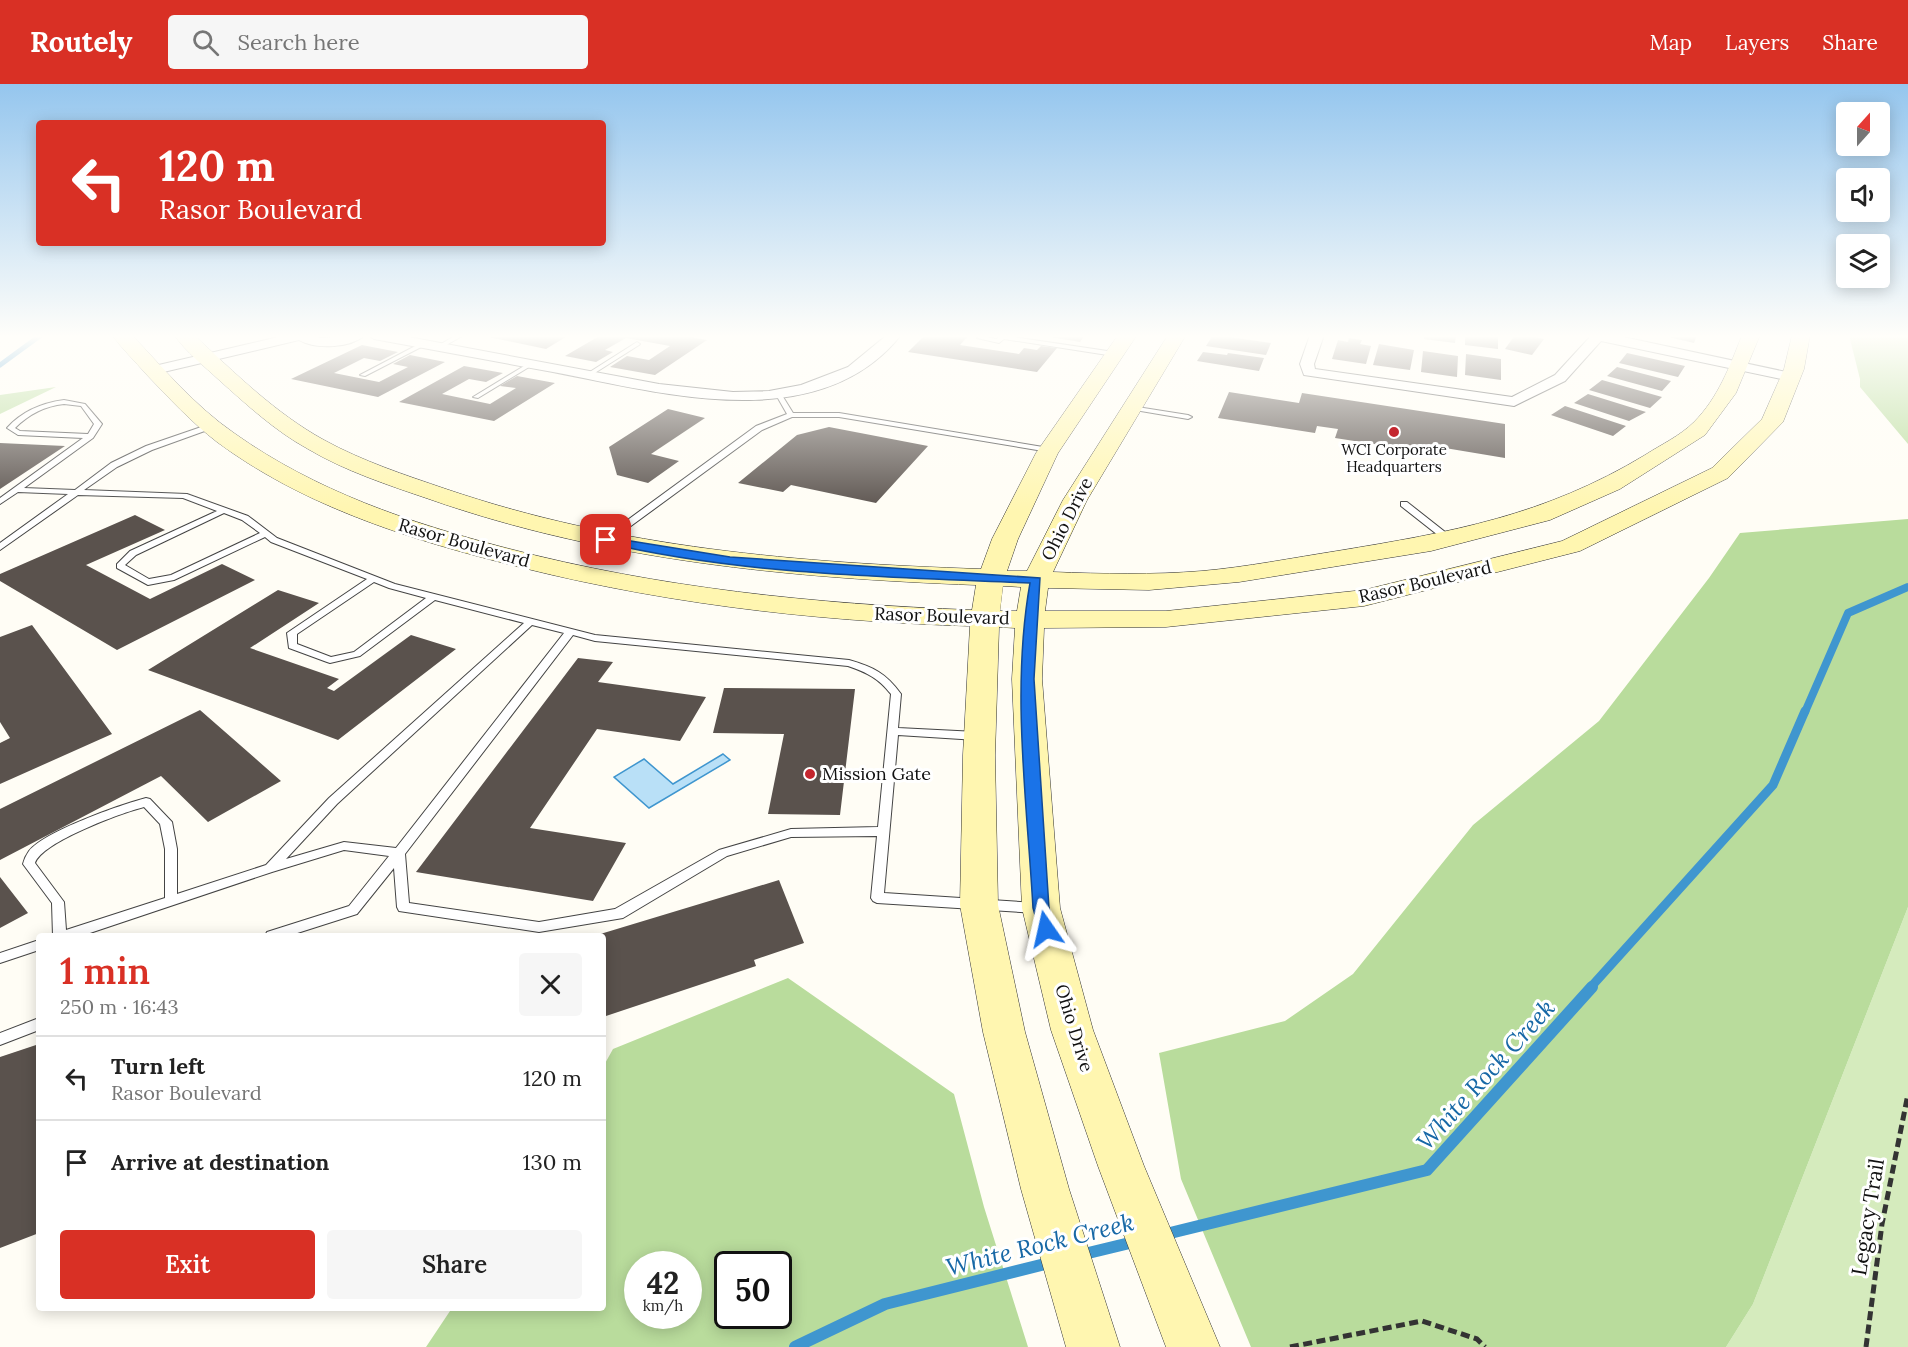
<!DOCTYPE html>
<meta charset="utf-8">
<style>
body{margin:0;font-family:Lora,serif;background:#f6f6f6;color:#222;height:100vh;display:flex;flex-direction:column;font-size:22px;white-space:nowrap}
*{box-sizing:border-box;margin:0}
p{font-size:20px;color:#767676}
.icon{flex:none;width:33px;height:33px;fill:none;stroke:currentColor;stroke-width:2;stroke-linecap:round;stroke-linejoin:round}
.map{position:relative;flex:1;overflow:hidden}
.details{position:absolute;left:36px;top:849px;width:570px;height:378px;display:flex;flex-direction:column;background:#fff;border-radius:6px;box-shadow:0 3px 15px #0003}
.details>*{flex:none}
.hud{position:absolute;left:36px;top:36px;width:570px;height:126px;border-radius:6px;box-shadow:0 3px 15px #0003;background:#d93025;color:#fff;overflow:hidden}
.needle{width:39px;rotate:21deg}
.buttons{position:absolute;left:1836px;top:18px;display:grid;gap:12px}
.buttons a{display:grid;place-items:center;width:54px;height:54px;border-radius:6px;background:#fff;box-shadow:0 3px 15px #0003;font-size:30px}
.speed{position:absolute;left:624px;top:1167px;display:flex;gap:12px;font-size:30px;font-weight:700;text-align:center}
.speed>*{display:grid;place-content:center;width:78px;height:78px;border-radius:50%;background:#fff;box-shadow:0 3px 15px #0003;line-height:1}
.speed small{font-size:15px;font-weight:400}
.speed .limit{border:3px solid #111;border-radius:9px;background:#fff;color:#111}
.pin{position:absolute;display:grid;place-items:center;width:51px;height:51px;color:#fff;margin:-26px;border-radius:12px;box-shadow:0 3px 9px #0006}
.me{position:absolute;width:66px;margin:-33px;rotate:349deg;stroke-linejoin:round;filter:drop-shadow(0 0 4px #0008)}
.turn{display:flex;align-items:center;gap:21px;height:126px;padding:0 24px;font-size:27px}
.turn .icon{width:78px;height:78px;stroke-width:2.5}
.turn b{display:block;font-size:42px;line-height:51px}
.round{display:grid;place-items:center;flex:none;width:63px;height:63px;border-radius:6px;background:#f6f6f6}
.head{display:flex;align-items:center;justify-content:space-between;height:102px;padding:0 24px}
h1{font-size:36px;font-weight:600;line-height:45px;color:#d93025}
.primary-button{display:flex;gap:12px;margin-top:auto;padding:12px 24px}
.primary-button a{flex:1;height:69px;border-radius:6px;background:#d93025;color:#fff;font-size:24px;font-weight:600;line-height:69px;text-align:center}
.primary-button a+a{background:#f6f6f6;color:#222}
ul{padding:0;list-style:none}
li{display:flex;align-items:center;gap:18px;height:84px;padding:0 24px;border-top:2px solid #e0e0e0}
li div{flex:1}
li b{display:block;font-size:22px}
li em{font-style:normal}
header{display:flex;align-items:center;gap:36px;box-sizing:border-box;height:84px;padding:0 30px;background:#d93025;color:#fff}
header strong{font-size:28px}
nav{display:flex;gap:33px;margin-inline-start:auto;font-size:21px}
.search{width:420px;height:54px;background:#f6f6f6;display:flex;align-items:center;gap:15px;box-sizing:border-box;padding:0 21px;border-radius:6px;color:#767676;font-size:22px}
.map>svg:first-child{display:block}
.green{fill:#d5ebbd}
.forest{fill:#b9dc9c;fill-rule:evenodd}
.water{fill:#b9e0f7;stroke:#3f96cf;stroke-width:1.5}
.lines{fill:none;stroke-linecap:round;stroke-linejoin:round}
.stream-far3{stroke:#3f96cf;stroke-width:5}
.stream-far2{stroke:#3f96cf;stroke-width:8}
.stream-far1{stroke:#3f96cf;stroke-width:9}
.stream{stroke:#3f96cf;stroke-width:12}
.building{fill:#5a524d}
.service-casing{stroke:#444;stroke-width:2}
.minor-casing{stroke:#444;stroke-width:2}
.secondary-casing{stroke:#333;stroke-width:1}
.path{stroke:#333;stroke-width:5;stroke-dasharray:9 4.5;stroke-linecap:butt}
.service{fill:#fff;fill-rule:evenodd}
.minor{fill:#fff;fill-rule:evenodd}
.secondary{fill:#fff6b0;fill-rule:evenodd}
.route{fill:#1a73e8;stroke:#114b97;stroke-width:1.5}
.poi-dot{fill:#c4262e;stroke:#fff;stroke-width:2}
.labels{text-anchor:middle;stroke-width:6;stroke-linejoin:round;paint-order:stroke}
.far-poi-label{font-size:15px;fill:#111;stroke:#fff}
.street-label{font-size:18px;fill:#111;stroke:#fff}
.poi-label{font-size:18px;fill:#111;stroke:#fff;text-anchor:start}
.near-street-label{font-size:21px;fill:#111;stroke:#fff}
.near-water-label{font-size:24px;font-style:italic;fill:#1768a6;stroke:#fff}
</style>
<header>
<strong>Routely</strong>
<div class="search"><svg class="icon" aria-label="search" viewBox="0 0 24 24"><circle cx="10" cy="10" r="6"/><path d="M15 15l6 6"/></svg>Search here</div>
<nav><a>Map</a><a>Layers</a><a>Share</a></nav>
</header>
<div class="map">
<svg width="1908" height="1263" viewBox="0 0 1908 1263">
<rect width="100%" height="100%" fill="#fffdf5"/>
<path class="green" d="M1908,823V1263H1726L1753,1220Z"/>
<path class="forest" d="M1849,251H1908V360L1860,303V295Z
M56,303L0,330V311Z
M1908,435V823L1753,1220L1726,1263H1251L1181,1095L1159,969L1285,937L1353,890L1473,741L1599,637L1709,494L1740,449Z
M788,894L954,1010L984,1123L1028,1263H426L452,1224H603V983L613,965ZM638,1180H688V1232H638ZM728,1180H778V1232H728Z"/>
<path class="water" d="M723,670L730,676L649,724L614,693L644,675L673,700Z"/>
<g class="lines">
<path class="stream-far3" d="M0,281L41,251"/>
<path class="stream-far2" d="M1805,628L1848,529L1908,503"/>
<path class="stream-far1" d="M1590,904L1773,701L1805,627"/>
<path class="stream" d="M1162,1151L1427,1086L1592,903
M1080,1171L1138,1157
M795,1263L885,1220L1053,1178"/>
</g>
<path class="building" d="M479,251L541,252L569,251L546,265Z
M601,251H680L707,256L655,291L610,283L627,272L649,276L670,262L626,254L605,266L613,268L596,278L565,272Z
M925,251H969L960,261L1019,270L1024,264L1037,266L1041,262L1057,264L1037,288L908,268Z
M1039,251H1085L1080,258Z
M1213,251H1216L1271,259L1266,271L1206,262Z
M1425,251H1456L1455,259L1424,255Z
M1465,251H1498V265L1465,261Z
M1515,251H1526L1544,255L1532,271L1505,265Z
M1660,251H1697L1694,259Z
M1349,254L1362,256L1360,260L1371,262L1366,280L1332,275L1338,256L1348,258Z
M1379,260L1414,266L1410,286L1373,281Z
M362,261L398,268L380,277L364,274L334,289L379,298L408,283L393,280L410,271L445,278L378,313L291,295Z
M1423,267L1458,272L1457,293L1421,288Z
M1203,268L1227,271L1228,269L1264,274L1259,287L1197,277Z
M1627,269L1685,282L1678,293L1619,279Z
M1466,270L1501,275V296L1465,291Z
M464,282L503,289L486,298L469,295L442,310L490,320L516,304L500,302L517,292L555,299L494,337L399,318Z
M1617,283L1671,297L1662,307L1607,292Z
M1602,296L1662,313L1650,324L1589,306Z
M1229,308L1299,319L1302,309L1505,340V374L1433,362L1432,369L1335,354L1338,345L1317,342L1315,349L1218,334Z
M1588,310L1646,328L1629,337L1574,319Z
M1565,322L1626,342L1613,352L1551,331Z
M668,325L705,334L651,370L679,377L648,399L617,391L609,363Z
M829,343L928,362L876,419L791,401L783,408L738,399L797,351Z
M0,359L65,362L0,405Z
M135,431L165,446L86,481L150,515L222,480L255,496L117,566L0,497V490Z
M278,506L319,519L250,564L339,595L327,604L334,607L411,551L456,565L338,656L148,586Z
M32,541L112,650L0,700V659L10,654L0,638V553Z
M578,574L613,578L598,598L706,613L680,657L597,645L530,744L626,759L593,817L416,788Z
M724,604L855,605L840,731L768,730L784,650L713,649Z
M200,626L281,697L208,738L161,692L0,776V725Z
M0,793L28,829L0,844Z
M779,796L804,859L754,876L756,882L603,933V852L597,851Z
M39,960V1149L0,1164V973Z"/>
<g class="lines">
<defs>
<path id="service" d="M456,251H464L441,264L436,263Z
M1000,251L1114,268L1117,270L1114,272L1004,255L999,259L977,254L980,252L997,255Z
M423,258L426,260L425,261L365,292L360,291Z
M637,258L640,260L639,261L590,292L585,291Z
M529,279L534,280L478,314L473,313Z
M778,307L780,308L793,329H839L1049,364L1053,366L1049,368L839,333H792L762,346L609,458H603V454L756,342L787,330L775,309Z
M64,316L85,320L102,340L93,354L24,404L75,406L111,379L146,362L210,340H213V344L152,366L117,383L84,406L187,410L248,432L277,454L395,500L595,551L849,576C873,583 886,589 901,610L898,644L977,648L982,652L977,656L898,651L884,809L1037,819L1041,820L1043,824L1041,828L1037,829L877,819L873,817L871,814L877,752L791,753L727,772L623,834L539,848L399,827L397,823L394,784L357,830L288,852H265L267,848L349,822L389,772L344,766L272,788L81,852H53L52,819L23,780C24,776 26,771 29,767C45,747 120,721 146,714L150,715L172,738L177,765V810L266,781L329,714L524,539L435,516L360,572L330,579L327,578L289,564L287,549L367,495L271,458L265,453L174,496L148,501L117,484V480L130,467L217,427L183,414L78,411L0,466V459L68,410L18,408L0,420V414L83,354L18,351L7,344C22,327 42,319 64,316ZM64,320L81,322L94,340L88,350L20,347L15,344C29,330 45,322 64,320ZM224,429L242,436L260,449L171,491L149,495L125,481L136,471ZM374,498L389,504L426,514L354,568L331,573L297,560V550ZM532,541L564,549L396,764L344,758L286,775L337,720ZM573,551L595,557L848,582C868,589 878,594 891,610L878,743L791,745L719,766L615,825L539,838L409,819L405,770ZM144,723L160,740L165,765V814L66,846L64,818L35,779C42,758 121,729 144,723Z
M1131,322L1188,331L1192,333L1188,335L1129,325V323Z
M1401,418H1407L1454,455V459H1448L1401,422Z
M39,856V866L0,879V869Z
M39,934V946L0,961V949Z"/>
<path id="minor" d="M287,251H309L320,254L365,251C351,264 316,266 299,256L155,290L148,286L150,283Z
M368,251H398L659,300L733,308L769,307L801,301L848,283L887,251H901C819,354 662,309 553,288C494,277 434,266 374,255Z
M1310,251H1324L1314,280L1315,285L1512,313L1555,291L1589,254L1588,251H1614L1791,289L1798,293L1791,297L1601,257L1565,297L1514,322L1304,291L1300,280Z"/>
<path id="secondary" d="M112,251H132C164,285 195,322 234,349C315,407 410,439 506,464C659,504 815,520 972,526L976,501C790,494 606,477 429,415C388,401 345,387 308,365C275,347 247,321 219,296C204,282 186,268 174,251H194C235,289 275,329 324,356C362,377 405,391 446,405C619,464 799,479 981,485L992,455L1036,369L1118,251H1137L1058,369L1018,455L1007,487H1027L1063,416L1168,251H1186L1087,416L1053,488C1103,490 1153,491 1202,487C1247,483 1292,474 1337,467C1452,448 1544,432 1645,371C1662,360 1680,352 1694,338C1718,314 1730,282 1742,251H1760L1736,309L1705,351L1620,405L1550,436L1431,467L1239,498L1149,506L1048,504L1045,527H1166L1364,506L1562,457L1712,384L1762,335L1784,285L1792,251H1810L1804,285L1783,338L1728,394L1580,467L1364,522L1166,543L1044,544L1042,595L1060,824L1093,946L1144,1082L1220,1263H1166L1098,1082L1051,946L1022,824L1012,595L1015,544L999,543L995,671L998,821L1025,948L1069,1105L1120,1263H1066L1021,1105L983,948L960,821L963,671L970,542C808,537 650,518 492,476C396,451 298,418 217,358C191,338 169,314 146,290C135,277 122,265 112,251ZM1003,502L1021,503L1017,527H1000Z"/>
</defs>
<use href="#service" class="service-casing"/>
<use href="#minor" class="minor-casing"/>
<use href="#secondary" class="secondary-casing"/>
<path class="path" d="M1290,1263L1422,1237L1477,1255L1485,1263
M1866,1263L1882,1140L1908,1010"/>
<use href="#service" class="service"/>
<use href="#minor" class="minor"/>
<use href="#secondary" class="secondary"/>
</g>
<linearGradient id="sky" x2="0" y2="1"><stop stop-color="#95c6ee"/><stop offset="0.59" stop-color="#fffefa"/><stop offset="1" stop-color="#fffefa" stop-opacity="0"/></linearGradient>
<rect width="1908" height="428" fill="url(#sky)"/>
<path class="route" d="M606,453L730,473L1040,494L1034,595L1049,824L1054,845L1052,849H1040L1033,824C1027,717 1011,606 1030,499C888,493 741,491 602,458L600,456Z"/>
<g class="poi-dot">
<circle cx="1394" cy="348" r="6"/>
<circle cx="810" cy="690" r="6"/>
</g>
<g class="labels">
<g class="far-poi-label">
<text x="1394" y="371">WCI Corporate<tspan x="1394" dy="17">Headquarters</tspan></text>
</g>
<g class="street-label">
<text transform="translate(1067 435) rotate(-63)" y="6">Ohio Drive</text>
<text transform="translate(464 459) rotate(16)" y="6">Rasor Boulevard</text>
<text transform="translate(1425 498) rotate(-13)" y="6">Rasor Boulevard</text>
<text transform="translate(942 532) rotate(2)" y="6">Rasor Boulevard</text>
<text transform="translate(1074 944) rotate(73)" y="6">Ohio Drive</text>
</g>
<g class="poi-label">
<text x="822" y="696">Mission Gate</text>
</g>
<g class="near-street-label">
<text transform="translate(1868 1133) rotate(-81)" y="7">Legacy Trail</text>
</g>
<g class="near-water-label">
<text transform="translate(1486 991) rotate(-48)" y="8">White Rock Creek</text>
<text transform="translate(1040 1161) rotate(-14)" y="8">White Rock Creek</text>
</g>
</g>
</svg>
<div class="buttons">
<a><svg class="needle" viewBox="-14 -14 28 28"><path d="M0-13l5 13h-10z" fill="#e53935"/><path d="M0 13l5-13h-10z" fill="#767676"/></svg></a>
<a><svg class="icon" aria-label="sound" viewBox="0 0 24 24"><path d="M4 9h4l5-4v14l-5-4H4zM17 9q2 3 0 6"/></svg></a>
<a><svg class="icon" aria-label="layers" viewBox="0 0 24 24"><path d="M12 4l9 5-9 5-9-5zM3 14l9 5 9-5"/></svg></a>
</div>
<div class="speed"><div>42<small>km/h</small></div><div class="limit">50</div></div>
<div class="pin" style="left:606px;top:456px;background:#d93025"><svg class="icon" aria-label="arrive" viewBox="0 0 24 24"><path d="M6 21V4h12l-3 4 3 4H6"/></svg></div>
<svg class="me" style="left:1046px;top:845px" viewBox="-20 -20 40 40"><path d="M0-17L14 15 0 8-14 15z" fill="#1a73e8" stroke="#fff" stroke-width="4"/></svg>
<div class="hud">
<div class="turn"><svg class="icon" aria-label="left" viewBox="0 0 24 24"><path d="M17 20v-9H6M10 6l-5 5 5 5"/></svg><div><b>120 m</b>Rasor Boulevard</div></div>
</div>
<section class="details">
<div class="head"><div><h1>1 min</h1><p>250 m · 16:43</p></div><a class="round"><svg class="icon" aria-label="close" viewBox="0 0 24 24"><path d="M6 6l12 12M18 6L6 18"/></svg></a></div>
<ul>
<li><svg class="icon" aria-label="left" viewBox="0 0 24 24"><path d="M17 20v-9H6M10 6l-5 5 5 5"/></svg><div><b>Turn left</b><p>Rasor Boulevard</p></div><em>120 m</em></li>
<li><svg class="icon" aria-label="arrive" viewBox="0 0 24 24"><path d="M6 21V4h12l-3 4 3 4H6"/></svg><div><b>Arrive at destination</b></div><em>130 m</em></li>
</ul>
<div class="primary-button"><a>Exit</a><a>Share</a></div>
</section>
</div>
